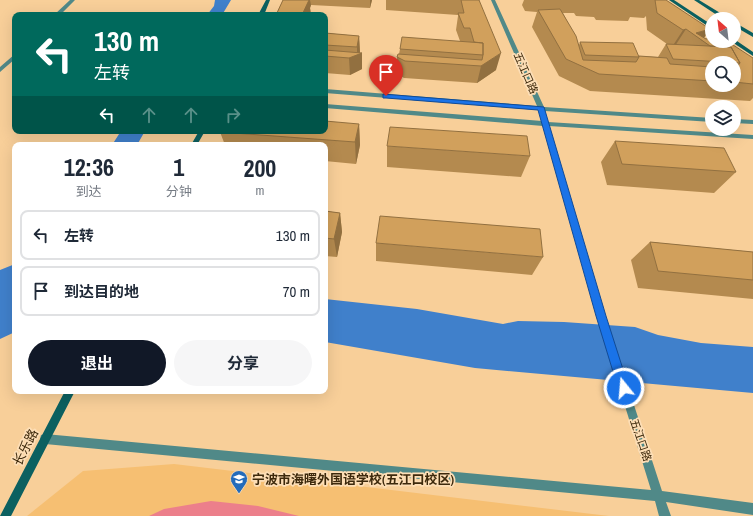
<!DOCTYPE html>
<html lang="zh">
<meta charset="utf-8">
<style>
body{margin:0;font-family:"Archivo Narrow","Noto Sans SC",sans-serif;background:#f6f6f7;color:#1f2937;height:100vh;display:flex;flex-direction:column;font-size:15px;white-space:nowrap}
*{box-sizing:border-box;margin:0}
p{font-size:13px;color:#747a83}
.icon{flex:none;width:22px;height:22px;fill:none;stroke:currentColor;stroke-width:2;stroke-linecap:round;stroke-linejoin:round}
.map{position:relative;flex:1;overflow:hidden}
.drawer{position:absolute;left:12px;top:142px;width:316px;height:252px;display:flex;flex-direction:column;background:#fff;border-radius:8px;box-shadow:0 4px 16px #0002}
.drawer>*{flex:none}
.hud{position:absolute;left:12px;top:12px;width:316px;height:122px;border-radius:8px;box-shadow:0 4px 16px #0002;background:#00695c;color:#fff;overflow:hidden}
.needle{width:26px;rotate:332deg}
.tools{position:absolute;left:705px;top:12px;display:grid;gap:8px}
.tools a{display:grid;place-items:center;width:36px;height:36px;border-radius:50%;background:#fff;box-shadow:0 4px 16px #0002;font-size:20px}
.pin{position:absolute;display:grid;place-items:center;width:34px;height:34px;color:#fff;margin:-41px -17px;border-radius:50% 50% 50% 0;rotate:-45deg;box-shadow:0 0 4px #0007}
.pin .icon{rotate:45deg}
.me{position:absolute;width:44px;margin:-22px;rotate:343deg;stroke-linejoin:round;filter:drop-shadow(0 0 3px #0008)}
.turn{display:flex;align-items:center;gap:14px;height:84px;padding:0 16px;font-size:18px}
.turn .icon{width:52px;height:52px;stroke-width:2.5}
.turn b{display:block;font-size:28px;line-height:34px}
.lanes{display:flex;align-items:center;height:38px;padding:0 16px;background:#0003;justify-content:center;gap:20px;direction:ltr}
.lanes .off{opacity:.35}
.eta{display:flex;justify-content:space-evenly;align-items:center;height:68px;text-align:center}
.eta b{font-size:24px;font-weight:700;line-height:28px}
.action{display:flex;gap:8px;margin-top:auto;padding:8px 16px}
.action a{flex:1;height:46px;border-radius:24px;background:#111827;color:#fff;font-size:16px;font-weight:700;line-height:46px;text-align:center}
.action a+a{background:#f6f6f7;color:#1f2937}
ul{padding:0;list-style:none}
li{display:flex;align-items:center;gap:12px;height:50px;margin:0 8px 6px;padding:0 8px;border:2px solid #e0e1e3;border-radius:8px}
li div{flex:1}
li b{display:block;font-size:15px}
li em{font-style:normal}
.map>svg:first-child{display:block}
.built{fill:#f6bf72}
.green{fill:#ec7f8b}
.water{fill:#4080cb}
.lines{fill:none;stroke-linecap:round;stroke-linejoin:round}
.street{fill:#508988;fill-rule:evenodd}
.secondary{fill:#0c6060;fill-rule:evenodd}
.wall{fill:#b48a4f;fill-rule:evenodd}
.shaded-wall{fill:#927040}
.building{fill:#d1a05c;stroke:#927040}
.route{fill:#1a73e8;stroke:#114b97}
.labels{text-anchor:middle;stroke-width:3.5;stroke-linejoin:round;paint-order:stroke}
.street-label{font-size:11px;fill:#3d290c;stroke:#fddeb6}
.near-street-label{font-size:13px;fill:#3d290c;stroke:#fddeb6}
.near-poi-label{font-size:13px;font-weight:bold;fill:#3d290c;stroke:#fddeb6;text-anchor:start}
</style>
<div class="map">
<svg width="753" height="516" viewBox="0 0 753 516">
<rect width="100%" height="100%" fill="#f8cf99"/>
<path class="built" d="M174,464L609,516H27L83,471Z"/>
<path class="green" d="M211,501L258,506L299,516H149L164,509Z"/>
<path class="water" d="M215,0H231L222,15H207L214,6Z
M121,131H145L137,145H112Z
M15,264V332L0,339V270Z
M325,299L417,309L503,324L518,321L564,322L635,327L658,335L701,343L753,347V393L475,368L325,342Z"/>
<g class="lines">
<path class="street" d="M70,0H75L60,15H54Z
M491,0H495L544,107L712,118V122L545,111L548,122L753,135V139L549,126L605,316L662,491L753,503V515L666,502L671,516H659L655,501L45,444L41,443L40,439L41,435L45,434L651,490L597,316L543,126L325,108V104L542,121L539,110L325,93V89L537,106Z
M15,54V59L0,72V67Z
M734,119L753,120V124L734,123Z"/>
<path class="secondary" d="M266,0H270L264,15H258Z
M669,0H674L712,25V29Z
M694,0H699L730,19H723Z
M734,22L753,33V37L734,26Z
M734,39L753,52V56L732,42L731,41H734Z
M199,131H205L197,145H191Z
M65,391H75L11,516H0Z"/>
</g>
<path class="wall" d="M283,0H372L370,8L311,5L310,8L311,15H276Z
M386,0H479L496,70L477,83L404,78L397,74V57L399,54L400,49L460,41L456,30L458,16V15L386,10Z
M524,0H666L704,38L706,39L753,58V98L750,101L590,91L559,76L532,27L537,12L525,11L522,5ZM563,13H574L576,16L594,17L596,20L628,21L630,17L644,18L646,16L647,30L667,44H666L658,57L639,56L580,42L579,45ZM712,63H734V85H712Z
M325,33L359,36L360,52L362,69L350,75L325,73Z
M359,124L360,145L356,164L325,161V145H225L220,132Z
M615,141L736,172L714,193L607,185L601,162Z
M387,146L530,156L521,177L387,167Z
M325,211L340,213L342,232L337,257L325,256Z
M650,242L753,252V299L638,288L631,260Z
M376,243L543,257L532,275L376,261Z"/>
<path class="shaded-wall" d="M303,0H310L311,5L310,8L311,15H302Z
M370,0H372L370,8Z
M686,29L675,46L672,47L683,30Z
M710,29L702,41L696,33Z
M359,36L360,53H362V69L350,75L349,58L357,54V47Z
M501,53L496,70L477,83L481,66Z
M359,124L360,145L356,164L355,142Z
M340,213L342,232L337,257L334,239Z"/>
<path class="building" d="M283,0H309L302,15H276Z
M461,0H479L501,53L481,66L405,61L397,57L398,54L482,60L483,55V43L474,42L470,28H464L458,13H464Z
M655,0H666L710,29L696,33L706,39L712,38V41H727L753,58V84L734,82V68H736L740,63L731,47L710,46L686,29L683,30L657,13Z
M560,9L576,36L583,60L636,62L639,57V56L667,58L670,64L712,67V81L599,74L566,59L538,10Z
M325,33L359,36L357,47L325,45Z
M402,37L483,43V55L400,49Z
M580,42L633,43L639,57L585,55Z
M666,44L731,47L740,63L673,59Z
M325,50L362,53L349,58L325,56Z
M325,121L359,124L355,142L220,132V131H325Z
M390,127L527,136L530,156L387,146Z
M615,141L724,148L736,172L622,164Z
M325,211L340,213L334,239L325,238Z
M380,216L540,229L543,257L376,243Z
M650,242L753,252V280L658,271Z"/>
<path class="route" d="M383,94L544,107L606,316L629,388L628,392L624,394L620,392L618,388L596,316L538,110L386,98H383Z"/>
<defs>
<symbol id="school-pin" viewBox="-11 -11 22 30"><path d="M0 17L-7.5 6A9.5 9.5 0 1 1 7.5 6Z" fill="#236bbb" stroke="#fddeb6"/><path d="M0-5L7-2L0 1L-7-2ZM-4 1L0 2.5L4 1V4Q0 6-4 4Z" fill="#fff"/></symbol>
</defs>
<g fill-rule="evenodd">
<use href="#school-pin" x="229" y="469" width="20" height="27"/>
</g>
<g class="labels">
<g class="street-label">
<text transform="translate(526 73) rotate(66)" y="4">五江口路</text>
<text transform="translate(641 440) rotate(71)" y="4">五江口路</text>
</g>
<g class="near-street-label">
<text transform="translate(25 447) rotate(-63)" y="5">长乐路</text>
</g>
<g class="near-poi-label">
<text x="252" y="484">宁波市海曙外国语学校(五江口校区)</text>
</g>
</g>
</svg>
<div class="tools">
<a><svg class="needle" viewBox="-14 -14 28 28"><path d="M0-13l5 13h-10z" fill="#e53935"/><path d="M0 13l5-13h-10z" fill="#747a83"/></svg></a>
<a><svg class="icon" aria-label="search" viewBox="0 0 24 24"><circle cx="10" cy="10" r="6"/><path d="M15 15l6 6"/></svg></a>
<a><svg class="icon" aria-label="layers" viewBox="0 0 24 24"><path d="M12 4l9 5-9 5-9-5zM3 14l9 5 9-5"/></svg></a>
</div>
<div class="pin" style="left:386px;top:96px;background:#d93025"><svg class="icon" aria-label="arrive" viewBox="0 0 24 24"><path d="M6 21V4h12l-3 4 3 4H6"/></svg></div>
<svg class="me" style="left:624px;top:388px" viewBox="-20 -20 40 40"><circle r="17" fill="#1a73e8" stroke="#fff" stroke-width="3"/><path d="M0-11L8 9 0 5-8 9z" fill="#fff"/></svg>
<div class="hud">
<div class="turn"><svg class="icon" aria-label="left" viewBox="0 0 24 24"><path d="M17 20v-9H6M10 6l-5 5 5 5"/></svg><div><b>130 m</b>左转</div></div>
<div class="lanes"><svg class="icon" aria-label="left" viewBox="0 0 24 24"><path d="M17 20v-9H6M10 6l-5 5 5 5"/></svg><svg class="icon off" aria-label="ahead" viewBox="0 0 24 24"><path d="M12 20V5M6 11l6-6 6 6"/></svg><svg class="icon off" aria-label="ahead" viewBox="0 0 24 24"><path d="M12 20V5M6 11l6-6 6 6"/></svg><svg class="icon off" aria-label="right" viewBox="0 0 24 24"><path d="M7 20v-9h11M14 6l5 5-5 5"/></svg></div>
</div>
<section class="drawer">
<div class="eta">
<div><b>12:36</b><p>到达</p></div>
<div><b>1</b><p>分钟</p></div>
<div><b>200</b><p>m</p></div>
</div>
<ul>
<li><svg class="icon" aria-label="left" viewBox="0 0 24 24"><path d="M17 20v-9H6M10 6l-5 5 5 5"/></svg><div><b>左转</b></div><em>130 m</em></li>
<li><svg class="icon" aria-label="arrive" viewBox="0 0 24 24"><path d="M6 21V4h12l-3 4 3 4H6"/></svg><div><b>到达目的地</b></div><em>70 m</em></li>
</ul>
<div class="action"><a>退出</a><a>分享</a></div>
</section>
</div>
